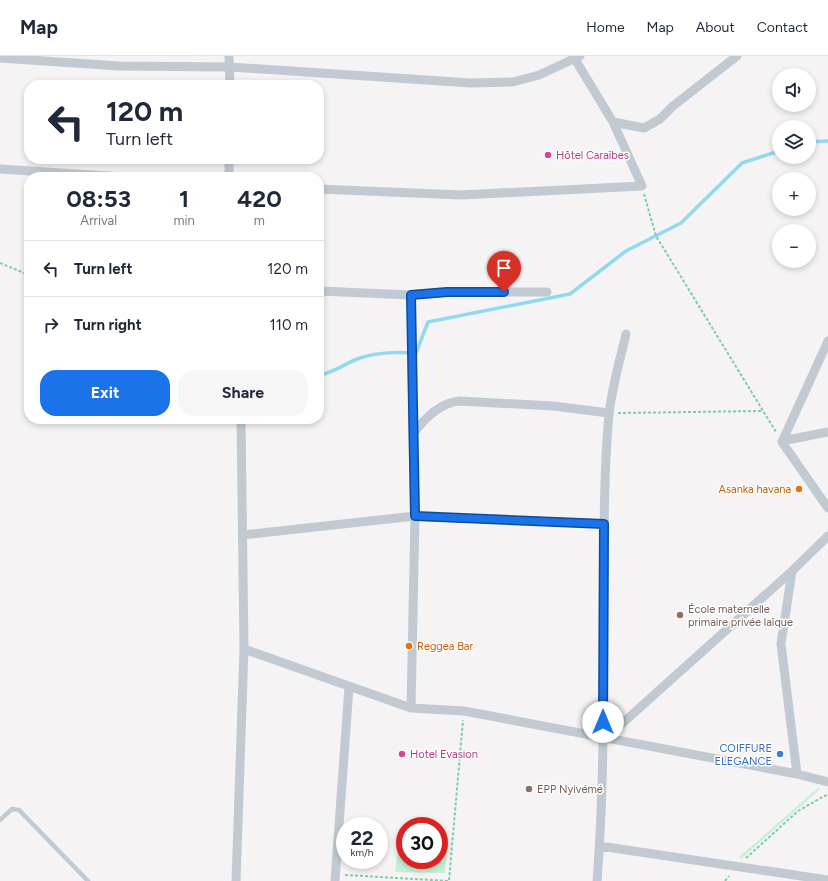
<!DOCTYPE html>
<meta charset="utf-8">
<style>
body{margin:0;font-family:Figtree,sans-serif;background:#f6f6f7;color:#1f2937;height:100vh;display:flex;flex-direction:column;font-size:15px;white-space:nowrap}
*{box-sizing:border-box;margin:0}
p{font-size:13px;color:#747a83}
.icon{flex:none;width:22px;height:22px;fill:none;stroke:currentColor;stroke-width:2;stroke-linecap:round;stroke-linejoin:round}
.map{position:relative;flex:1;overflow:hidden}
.panel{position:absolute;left:24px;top:116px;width:300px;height:252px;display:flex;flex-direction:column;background:#fff;border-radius:16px;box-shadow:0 2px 6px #0003}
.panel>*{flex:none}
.banner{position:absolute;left:24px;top:24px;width:300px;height:84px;border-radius:16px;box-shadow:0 2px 6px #0003;background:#fff;color:#1f2937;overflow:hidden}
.tools{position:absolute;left:772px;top:12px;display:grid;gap:8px}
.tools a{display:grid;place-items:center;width:44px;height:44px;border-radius:50%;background:#fff;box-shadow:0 2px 6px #0003;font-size:20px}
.speed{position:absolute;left:336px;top:761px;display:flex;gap:8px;font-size:20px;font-weight:700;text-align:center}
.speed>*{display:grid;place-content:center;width:52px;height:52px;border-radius:50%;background:#fff;box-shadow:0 2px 6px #0003;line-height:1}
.speed small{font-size:10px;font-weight:400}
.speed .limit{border:6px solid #d22;background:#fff;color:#111}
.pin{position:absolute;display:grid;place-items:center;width:34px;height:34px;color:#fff;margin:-41px -17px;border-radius:50% 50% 50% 0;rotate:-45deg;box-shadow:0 0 4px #0007}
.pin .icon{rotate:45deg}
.me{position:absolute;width:44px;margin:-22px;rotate:0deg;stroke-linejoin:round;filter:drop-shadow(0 0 3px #0008)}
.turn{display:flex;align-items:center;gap:14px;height:84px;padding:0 16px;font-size:18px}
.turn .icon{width:52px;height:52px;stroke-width:2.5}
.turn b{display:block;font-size:28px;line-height:34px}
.eta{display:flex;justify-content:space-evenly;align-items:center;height:68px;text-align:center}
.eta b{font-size:24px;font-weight:700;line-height:28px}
.primary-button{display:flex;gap:8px;margin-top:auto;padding:8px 16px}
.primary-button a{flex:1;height:46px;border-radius:16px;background:#1a73e8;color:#fff;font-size:16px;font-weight:700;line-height:46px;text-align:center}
.primary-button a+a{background:#f6f6f7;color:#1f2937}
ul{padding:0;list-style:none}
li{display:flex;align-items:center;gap:12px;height:56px;padding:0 16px;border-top:1px solid #e0e1e3}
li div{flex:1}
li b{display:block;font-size:15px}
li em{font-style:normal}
header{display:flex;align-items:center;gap:24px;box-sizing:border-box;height:56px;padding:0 20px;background:#fff;border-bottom:1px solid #e0e1e3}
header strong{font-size:19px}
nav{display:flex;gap:22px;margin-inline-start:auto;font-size:14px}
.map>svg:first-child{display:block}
.green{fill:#c3f1d5}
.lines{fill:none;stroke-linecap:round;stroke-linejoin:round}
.stream{stroke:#90daee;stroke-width:3.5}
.path{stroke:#7ad0a6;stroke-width:2;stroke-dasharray:3 2;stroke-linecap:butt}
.lane{stroke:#c1cad2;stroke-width:4.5}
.street{stroke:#c1cad2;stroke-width:9}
.route-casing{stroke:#114b97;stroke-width:10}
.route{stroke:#1a73e8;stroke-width:7}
.hotel-dot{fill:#d1479c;stroke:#fff;stroke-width:1.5}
.food-dot{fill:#e8710a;stroke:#fff;stroke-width:1.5}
.education-dot{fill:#8d6e63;stroke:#fff;stroke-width:1.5}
.shop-dot{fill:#3f7fe0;stroke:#fff;stroke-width:1.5}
.labels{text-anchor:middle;stroke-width:3;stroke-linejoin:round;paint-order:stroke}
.hotel-label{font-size:11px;fill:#b23c85;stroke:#fff;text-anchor:start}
.food-label{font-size:11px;fill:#c56008;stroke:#fff;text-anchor:end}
.education-label{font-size:11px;fill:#785e54;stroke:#fff;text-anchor:start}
.shop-label{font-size:11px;fill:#366cbe;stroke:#fff;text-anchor:end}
</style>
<header>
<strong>Map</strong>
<nav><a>Home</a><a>Map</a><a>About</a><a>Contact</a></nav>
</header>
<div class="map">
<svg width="828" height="825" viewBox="0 0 828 825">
<rect width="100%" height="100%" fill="#f5f3f3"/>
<path class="green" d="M818,732H821L742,802H738Z
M399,781H405V804H439V784L448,785L445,817L395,816Z"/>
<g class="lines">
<path class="stream" d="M809,86L828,85
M319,319C334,317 345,307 360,302C379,296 396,296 416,297L428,266L570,238L626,195L681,167L742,107L779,95"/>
<path class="path" d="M644,138L656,180L776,376
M0,207L29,219
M618,357L763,355
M746,802L798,755L828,738
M345,819L449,825L463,664
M725,825L729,820"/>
<path class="lane" d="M0,764L12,753L19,754L88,825"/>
<path class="street" d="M229,0L230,29
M0,2L119,10L230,11L471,27L513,26L539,19L580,0
M613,66L644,72L660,63L673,50L737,0
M0,113L124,121
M229,121V103
M319,133L461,139L642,130L613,66L573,0
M319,235L411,239L447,236H547
M411,239L413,378
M828,285L782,386L828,452
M782,385L828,376
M243,479L415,460L604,468
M792,515L781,588L797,718
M244,593L411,652L464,655L797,718L828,726
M411,652L415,460L413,378C424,363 440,347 459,345L553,350L609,357
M606,682L792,515L828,480
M600,790L828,824
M236,825L244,593L241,363
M335,825L349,631
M597,825C605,724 603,623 604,522C604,468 604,412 609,358C612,331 620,304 626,278"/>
</g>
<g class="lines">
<defs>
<path id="route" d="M504,236H447L411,239L415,460L604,468L603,666"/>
</defs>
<use href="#route" class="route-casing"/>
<use href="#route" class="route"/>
</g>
<g class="hotel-dot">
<circle cx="548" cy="99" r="4"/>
<circle cx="402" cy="698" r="4"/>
</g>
<g class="food-dot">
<circle cx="799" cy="433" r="4"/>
<circle cx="409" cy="590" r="4"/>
</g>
<g class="education-dot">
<circle cx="680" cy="559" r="4"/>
<circle cx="529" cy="733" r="4"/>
</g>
<circle class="shop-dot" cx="780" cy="698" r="4"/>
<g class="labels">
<g class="hotel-label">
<text x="556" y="103">Hôtel Caraïbes</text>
<text x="410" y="702">Hotel Evasion</text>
</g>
<g class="food-label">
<text x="791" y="437">Asanka havana</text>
<text x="417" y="594" text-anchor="start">Reggea Bar</text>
</g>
<g class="education-label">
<text x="688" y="557">École maternelle<tspan x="688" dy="13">primaire privée laïque</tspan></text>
<text x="537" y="737">EPP Nyivémé</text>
</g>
<g class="shop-label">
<text x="772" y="696">COIFFURE<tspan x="772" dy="13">ELEGANCE</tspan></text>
</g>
</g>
</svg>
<div class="tools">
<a><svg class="icon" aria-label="sound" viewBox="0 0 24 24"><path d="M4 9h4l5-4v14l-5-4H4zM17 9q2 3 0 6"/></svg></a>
<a><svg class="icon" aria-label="layers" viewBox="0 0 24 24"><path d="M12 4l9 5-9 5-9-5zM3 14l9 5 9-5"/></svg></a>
<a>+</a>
<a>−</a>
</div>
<div class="speed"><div>22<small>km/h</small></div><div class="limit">30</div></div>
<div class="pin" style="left:504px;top:236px;background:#d93025"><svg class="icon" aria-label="arrive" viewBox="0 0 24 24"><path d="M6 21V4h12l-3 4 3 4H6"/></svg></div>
<svg class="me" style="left:603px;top:666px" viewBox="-20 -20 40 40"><circle r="19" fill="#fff"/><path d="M0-13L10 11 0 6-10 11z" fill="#1a73e8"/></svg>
<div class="banner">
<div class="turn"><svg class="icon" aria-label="left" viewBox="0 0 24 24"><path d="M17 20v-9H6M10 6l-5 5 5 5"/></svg><div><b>120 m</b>Turn left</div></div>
</div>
<section class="panel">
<div class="eta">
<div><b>08:53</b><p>Arrival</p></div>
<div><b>1</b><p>min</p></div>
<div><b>420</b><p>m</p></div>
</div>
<ul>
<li><svg class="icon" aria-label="left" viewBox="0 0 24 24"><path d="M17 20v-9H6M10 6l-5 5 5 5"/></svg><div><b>Turn left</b></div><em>120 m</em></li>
<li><svg class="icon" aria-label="right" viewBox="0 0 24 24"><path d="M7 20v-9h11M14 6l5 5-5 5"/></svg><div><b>Turn right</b></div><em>110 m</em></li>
</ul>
<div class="primary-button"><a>Exit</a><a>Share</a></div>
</section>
</div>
